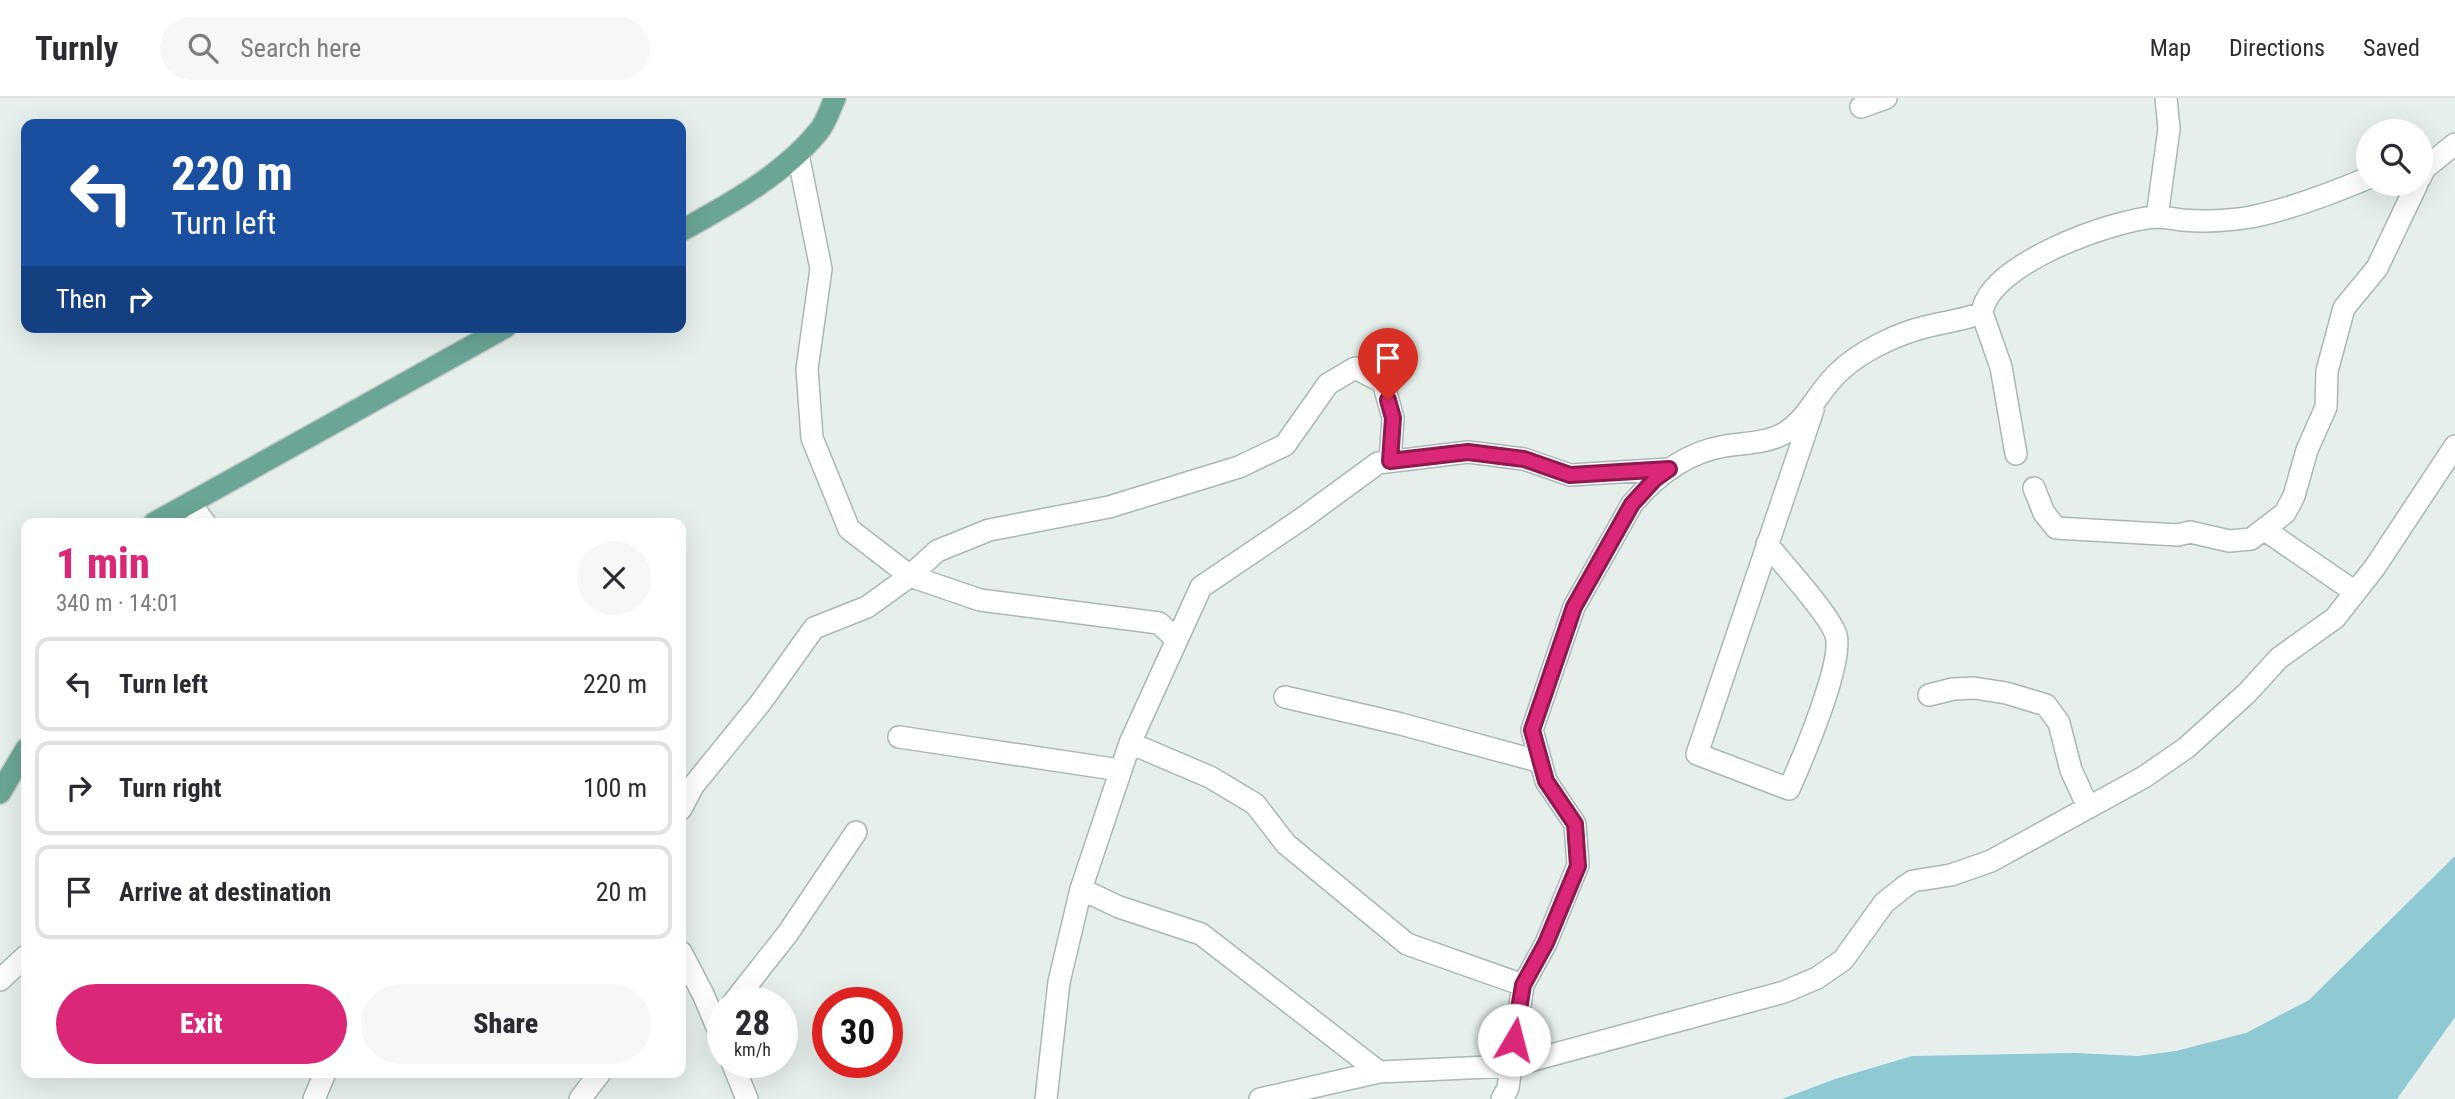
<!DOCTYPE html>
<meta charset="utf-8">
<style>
body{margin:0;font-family:"Roboto Condensed",sans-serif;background:#f7f7f7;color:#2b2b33;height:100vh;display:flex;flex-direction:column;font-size:26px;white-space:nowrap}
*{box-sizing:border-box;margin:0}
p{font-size:23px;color:#7c7c81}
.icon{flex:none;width:38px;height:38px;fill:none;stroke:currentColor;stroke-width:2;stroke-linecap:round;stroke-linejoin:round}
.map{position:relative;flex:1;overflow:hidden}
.panel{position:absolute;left:21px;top:420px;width:665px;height:560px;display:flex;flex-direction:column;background:#fff;border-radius:14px;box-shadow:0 7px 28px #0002}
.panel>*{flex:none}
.banner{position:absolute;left:21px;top:21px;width:665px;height:214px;border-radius:14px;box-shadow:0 7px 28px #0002;background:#1a4fa0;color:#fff;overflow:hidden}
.buttons{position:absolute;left:2356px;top:21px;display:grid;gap:14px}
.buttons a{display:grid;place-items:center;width:77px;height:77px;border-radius:50%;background:#fff;box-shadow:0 7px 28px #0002;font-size:35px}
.speed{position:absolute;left:707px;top:889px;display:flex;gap:14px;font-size:35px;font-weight:700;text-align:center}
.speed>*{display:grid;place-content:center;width:91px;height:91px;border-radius:50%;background:#fff;box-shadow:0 7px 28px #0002;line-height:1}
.speed small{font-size:18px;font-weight:400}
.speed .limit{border:10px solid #d22;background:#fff;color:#111}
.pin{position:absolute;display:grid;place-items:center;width:60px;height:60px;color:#fff;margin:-72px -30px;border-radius:50% 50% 50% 0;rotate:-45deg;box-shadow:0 0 7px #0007}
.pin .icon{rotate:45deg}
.me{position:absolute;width:77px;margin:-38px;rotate:8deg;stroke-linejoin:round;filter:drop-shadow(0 0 5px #0008)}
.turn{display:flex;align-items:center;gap:24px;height:147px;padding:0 35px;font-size:32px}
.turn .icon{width:91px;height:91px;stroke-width:2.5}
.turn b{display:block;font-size:49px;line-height:60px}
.then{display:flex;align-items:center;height:66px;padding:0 35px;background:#0003;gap:14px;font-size:26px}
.round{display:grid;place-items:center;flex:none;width:74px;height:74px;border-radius:37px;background:#f7f7f7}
.headline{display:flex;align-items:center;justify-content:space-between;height:119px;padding:0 35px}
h1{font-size:42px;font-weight:800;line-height:52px;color:#db2777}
.button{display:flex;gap:14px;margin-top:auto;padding:14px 35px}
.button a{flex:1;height:80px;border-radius:42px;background:#db2777;color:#fff;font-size:28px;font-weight:800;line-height:80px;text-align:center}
.button a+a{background:#f7f7f7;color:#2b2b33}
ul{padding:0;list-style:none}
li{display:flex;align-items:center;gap:21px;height:94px;margin:0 14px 10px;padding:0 21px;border:4px solid #e1e1e2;border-radius:14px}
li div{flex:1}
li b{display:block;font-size:26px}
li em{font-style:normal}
header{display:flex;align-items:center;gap:42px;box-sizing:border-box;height:98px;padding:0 35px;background:#fff;border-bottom:2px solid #e1e1e2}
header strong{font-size:33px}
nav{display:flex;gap:38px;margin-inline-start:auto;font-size:24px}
.search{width:490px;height:63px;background:#f7f7f7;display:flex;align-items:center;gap:18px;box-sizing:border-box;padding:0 24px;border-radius:38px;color:#7c7c81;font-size:26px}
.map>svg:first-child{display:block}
.water{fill:#8ec9d4}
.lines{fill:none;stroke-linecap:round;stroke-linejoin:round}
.minor-casing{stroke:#a8b8b2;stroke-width:24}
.major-casing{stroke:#c2cac8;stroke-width:24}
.minor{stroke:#fff;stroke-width:21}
.major{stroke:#6aa596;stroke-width:21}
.route-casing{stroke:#8e194d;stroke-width:18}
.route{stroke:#db2777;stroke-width:12}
</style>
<header>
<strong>Turnly</strong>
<div class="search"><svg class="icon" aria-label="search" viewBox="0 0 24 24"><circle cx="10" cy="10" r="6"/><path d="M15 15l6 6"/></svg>Search here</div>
<nav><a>Map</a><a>Directions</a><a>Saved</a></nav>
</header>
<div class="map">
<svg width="2455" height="1001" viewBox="0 0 2455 1001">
<rect width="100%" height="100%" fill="#e6efeb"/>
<path class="water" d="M2455,758V919L2397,1001H1782L1835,981L1912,958L2074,955L2138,958L2176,953L2246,935L2309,902Z"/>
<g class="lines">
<defs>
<path id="minor" d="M1861,9L1886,0
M798,56L821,171L807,271L812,340L849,431L910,478L980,502L1159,525L1176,541
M2420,80L2425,70L2455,46
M2157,119L2169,31L2166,0
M1982,215L2001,269L2016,356
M2034,390L2044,415L2056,430L2178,437L2190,434L2229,443L2251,441L2285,415L2294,398L2307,352L2326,309L2327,273L2344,210L2377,170L2417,86
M190,405L205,425
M2265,432L2355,494
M1767,446C1782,465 1830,517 1836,537C1844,564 1802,662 1789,691L1697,656L1813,312
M1929,597L1953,591L1974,590L2006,595L2046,607L2059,625L2071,672L2088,709
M1285,599L1401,626L1541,664
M899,639L1120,672
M1130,645L1210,679L1255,706L1286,746L1407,846L1523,887
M681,711L693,688L762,603L814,530L867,509L910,478L937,453L989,432L1109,409L1239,369L1285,347L1328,286L1355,270L1383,284L1393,320L1390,363
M1081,791L1119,809L1201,836L1379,974
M681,854L703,896L723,943
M0,882L26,858
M733,905L788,835L856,734
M732,964L747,1001
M314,1001L325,975
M580,1001L600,975
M1046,1001L1059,884L1081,791L1130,645L1201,489L1303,420L1378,365L1468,354L1524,361L1570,377L1669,371
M1260,1001L1379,974L1511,968L1784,894L1817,880L1843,862L1884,805L1904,789L1913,783L1951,777L1991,763L2144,679L2186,650L2247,595L2279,560L2335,520L2375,469L2455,348
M1502,1001L1508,990L1523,887L1546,845L1578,767L1575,726L1546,683L1532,632L1574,509L1632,406C1656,378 1688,354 1725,348C1744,345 1766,345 1783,336C1809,321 1818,292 1840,273C1861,253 1897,236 1925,229C1945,224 1963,222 1982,215C1988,166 2112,122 2156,119C2165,119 2174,121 2182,122C2206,124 2228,123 2251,119C2291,111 2330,96 2368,80"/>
<path id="major" d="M681,133C728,107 783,77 818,34C826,25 830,11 835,0
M154,425L506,229
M0,695L26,651"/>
</defs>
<use href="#minor" class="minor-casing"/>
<use href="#major" class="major-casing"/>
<use href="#minor" class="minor"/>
<use href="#major" class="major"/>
</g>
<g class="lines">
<defs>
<path id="route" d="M1388,302L1393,320L1390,363L1468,354L1524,361L1570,377L1669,371L1655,381L1632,406L1574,509L1532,632L1546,683L1575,726L1578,768L1546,845L1523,887L1514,942"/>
</defs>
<use href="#route" class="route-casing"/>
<use href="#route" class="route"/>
</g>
</svg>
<div class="buttons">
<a><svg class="icon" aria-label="search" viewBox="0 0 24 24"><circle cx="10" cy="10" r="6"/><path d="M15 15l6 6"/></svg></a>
</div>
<div class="speed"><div>28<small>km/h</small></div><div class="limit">30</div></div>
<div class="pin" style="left:1388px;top:302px;background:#d93025"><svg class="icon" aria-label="arrive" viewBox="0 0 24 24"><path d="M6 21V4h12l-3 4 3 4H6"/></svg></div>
<svg class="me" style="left:1514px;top:942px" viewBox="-20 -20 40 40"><circle r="19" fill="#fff"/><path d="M0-13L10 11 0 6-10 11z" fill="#db2777"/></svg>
<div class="banner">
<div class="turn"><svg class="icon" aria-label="left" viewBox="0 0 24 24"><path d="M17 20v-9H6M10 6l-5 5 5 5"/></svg><div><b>220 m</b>Turn left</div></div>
<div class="then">Then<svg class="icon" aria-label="right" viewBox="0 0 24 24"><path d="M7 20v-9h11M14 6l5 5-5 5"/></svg></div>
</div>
<section class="panel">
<div class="headline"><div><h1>1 min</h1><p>340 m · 14:01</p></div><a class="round"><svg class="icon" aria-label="close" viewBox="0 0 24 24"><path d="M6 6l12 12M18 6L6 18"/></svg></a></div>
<ul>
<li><svg class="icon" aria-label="left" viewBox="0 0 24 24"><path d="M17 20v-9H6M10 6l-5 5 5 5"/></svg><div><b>Turn left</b></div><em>220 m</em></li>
<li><svg class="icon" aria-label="right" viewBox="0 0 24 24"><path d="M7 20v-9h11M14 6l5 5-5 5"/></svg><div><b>Turn right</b></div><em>100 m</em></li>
<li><svg class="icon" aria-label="arrive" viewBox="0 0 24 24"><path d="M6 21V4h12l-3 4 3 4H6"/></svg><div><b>Arrive at destination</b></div><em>20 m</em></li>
</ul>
<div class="button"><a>Exit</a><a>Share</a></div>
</section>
</div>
